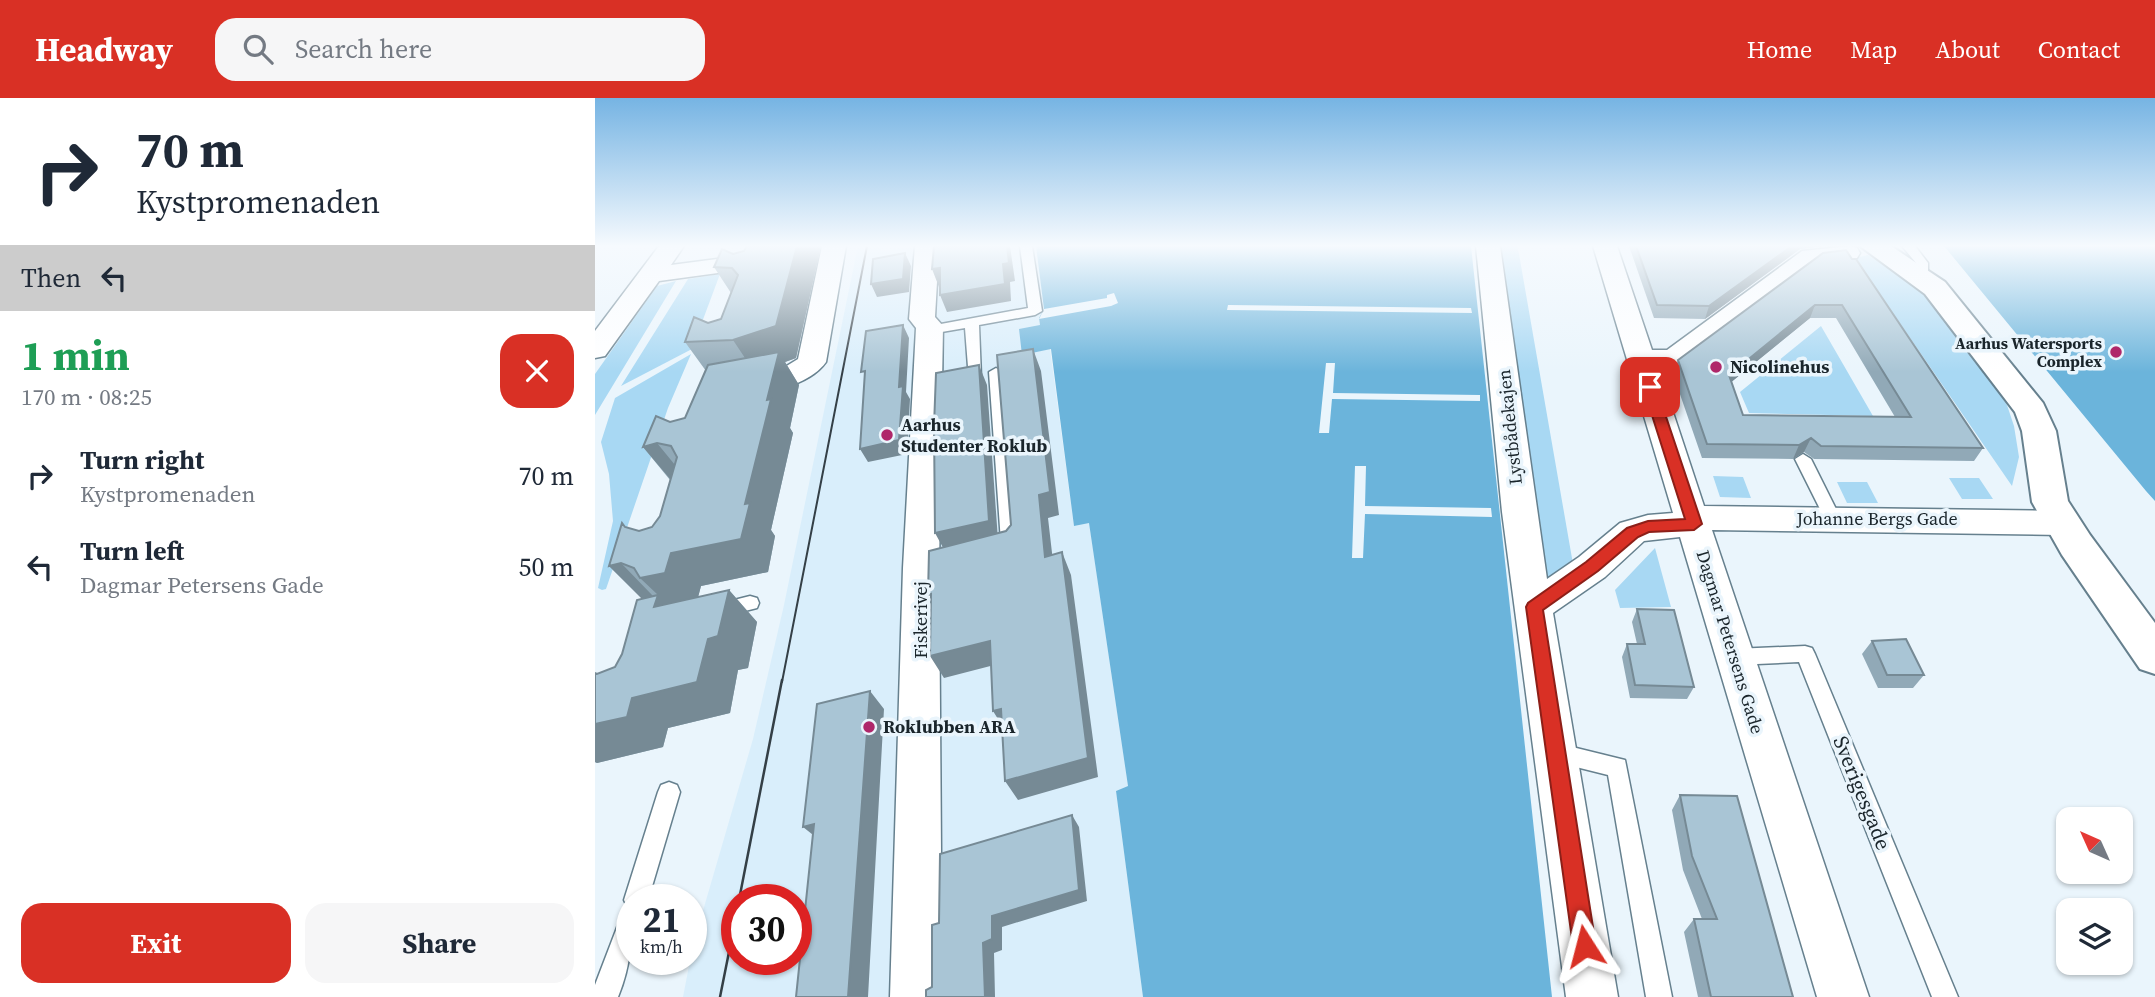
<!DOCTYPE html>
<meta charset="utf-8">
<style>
body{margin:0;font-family:"Source Serif 4",serif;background:#f6f6f7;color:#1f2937;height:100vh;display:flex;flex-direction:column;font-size:26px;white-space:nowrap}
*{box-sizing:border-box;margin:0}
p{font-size:23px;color:#747a83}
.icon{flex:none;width:38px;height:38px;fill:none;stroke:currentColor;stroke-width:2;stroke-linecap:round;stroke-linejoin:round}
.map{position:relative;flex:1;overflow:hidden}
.panel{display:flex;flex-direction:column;background:#fff;width:595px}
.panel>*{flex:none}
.banner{background:#fff;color:#1f2937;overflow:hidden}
.needle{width:46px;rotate:315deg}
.buttons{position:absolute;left:1461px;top:709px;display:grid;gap:14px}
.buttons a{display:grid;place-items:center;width:77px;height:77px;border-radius:14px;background:#fff;box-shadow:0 2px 5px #0004;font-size:35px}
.speed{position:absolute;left:21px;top:786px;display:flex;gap:14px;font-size:35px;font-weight:700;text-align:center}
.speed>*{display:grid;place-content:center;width:91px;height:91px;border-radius:50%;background:#fff;box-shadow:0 2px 5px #0004;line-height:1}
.speed small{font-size:18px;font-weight:400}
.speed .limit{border:10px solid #d22;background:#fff;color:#111}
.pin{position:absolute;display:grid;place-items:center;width:60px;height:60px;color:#fff;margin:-30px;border-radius:14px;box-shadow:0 4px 10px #0006}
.me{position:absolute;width:77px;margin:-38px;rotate:351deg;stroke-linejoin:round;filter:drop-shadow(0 0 5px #0008)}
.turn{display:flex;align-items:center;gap:24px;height:147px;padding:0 21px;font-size:32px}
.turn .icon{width:91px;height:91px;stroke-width:2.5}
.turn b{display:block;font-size:49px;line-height:60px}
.then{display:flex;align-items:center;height:66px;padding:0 21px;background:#0003;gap:14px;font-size:26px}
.round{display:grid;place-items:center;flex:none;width:74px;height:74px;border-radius:21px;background:#f6f6f7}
.overview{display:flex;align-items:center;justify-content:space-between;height:119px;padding:0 21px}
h1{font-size:42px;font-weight:700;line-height:52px;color:#1e9e55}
.action{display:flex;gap:14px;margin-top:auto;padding:14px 21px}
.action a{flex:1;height:80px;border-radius:21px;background:#d93025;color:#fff;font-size:28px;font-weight:700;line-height:80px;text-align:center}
.action a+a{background:#f6f6f7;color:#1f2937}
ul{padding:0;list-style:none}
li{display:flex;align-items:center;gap:21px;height:91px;padding:0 21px}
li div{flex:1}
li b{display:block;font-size:26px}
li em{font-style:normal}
header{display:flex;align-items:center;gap:42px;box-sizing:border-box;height:98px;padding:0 35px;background:#d93025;color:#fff}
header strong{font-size:33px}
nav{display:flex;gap:38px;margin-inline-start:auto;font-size:24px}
.search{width:490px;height:63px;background:#f6f6f7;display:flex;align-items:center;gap:18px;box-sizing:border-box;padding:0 24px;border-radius:21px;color:#747a83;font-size:26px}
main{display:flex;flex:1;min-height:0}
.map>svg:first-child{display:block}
.built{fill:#d9eefb;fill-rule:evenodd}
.green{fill:#a8d8f3}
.water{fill:#6bb4db}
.pier{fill:#eaf5fc}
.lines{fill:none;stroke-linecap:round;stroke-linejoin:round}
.lane-casing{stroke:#66808e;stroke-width:3}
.street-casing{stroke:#66808e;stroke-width:3}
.secondary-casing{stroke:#66808e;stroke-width:4}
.lane{fill:#fff;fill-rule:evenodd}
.street{fill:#fff;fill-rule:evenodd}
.secondary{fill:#fff;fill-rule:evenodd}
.tram-far1{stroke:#343f46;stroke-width:2}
.tram{stroke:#343f46;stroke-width:2.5}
.wall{fill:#91a9b7;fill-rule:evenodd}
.shaded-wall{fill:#768a95}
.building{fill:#a9c5d5;stroke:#768a95;stroke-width:2;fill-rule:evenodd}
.route{fill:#d93025;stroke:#8d1f18;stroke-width:2}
.poi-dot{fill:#af276a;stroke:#eaf5fc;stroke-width:2.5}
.labels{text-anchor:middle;stroke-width:7;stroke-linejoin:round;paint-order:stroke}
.far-poi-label{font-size:16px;font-weight:bold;fill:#1a252b;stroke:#eaf5fc;text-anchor:end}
.poi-label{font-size:18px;font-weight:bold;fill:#1a252b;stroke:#eaf5fc;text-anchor:start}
.street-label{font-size:18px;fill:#1a252b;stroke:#eaf5fc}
.near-street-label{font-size:21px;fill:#1a252b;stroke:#eaf5fc}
</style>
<header>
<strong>Headway</strong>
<div class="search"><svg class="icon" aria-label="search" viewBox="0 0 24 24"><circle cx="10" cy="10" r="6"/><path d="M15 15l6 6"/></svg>Search here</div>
<nav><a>Home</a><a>Map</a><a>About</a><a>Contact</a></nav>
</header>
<main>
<section class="panel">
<div class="banner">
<div class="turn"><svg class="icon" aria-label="right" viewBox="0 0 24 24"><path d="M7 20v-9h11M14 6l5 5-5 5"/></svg><div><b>70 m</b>Kystpromenaden</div></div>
<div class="then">Then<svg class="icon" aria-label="left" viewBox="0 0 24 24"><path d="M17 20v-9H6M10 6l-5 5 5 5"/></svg></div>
</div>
<div class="overview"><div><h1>1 min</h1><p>170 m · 08:25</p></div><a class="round" style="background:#d93025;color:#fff"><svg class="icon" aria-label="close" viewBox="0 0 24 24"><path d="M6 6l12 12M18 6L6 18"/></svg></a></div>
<ul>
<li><svg class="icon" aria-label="right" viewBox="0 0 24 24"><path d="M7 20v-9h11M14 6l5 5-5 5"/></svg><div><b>Turn right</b><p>Kystpromenaden</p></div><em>70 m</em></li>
<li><svg class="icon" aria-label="left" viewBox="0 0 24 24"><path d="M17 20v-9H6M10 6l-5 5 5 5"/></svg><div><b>Turn left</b><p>Dagmar Petersens Gade</p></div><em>50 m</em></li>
</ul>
<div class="action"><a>Exit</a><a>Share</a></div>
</section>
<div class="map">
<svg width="1560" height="899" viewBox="0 0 1560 899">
<rect width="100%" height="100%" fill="#eaf5fc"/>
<path class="built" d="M263,148H286V154L319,148H441L449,211L444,220L445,227L427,257L455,251L479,428L494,424L533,688L521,693L548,899H88L98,847L158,641L189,507ZM142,802H201V861H142Z"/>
<path class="green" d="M903,148H922L924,156L978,466L952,482Z
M1273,157L1306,178L1336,202L1381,260L1412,307L1419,328L1424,359L1417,388L1260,160Z
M125,176L97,251L26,288L93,181Z
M81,183L0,317V276L62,188Z
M1226,228L1278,318L1154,315L1145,294Z
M96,256L73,310L11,491L7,492L3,490L18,423L14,376L6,344L20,300Z
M1118,378L1148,379L1156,400L1125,399Z
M1354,380H1384L1398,401H1367Z
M1242,384H1272L1283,405H1252Z
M1060,450L1076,509L1025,510L1020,492Z"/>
<path class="water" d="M441,148H882L970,899H548L521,693L533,688L494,425L479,428L456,251L427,257L424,231L445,227L444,220L449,211Z
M1349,148H1560V403L1551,393Z"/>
<path class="pier" d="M876,148H882L970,899H957Z
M519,195L523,205L516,208L444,221L449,211L512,200V197Z
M633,207L876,210L877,215L632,212Z
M731,265H740L738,295L885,297V303L737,301L734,335H724Z
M760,368H771L770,408L896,410L897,419L770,416L768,460H757Z"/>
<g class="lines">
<defs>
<path id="lane" d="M425,148H437L447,213L440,217L384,227L386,279L379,283L374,282L370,230L335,236L328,232L335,228L433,210Z
M1307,148H1320L1333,165V184H1325L1321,165Z
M401,270L408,274L424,448L421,453L411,455L405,454L402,449L406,444L394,274Z
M1208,356L1216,361L1246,421L1244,425L1238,427L1230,421L1200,361Z
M155,498L162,500L164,505L162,510L126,519L119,517L117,512L119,507Z
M1210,548L1217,550L1220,556L1363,899H1337L1204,564L1139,567L1132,565L1129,559L1132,553L1139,551Z
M961,645L1030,662L1077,899H1051L1013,677L953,662L950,655L953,648Z
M74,684L82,687L85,694L53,802H37C37,838 37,865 23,899H0V887L31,806L29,802L63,694L66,687Z"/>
<path id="street" d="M64,148H89L76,167L145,158L171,163L174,168L170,177L161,179L145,172L64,183L10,258L0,260V233Z
M227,148H251L231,264C214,288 167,299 140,292L135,286L140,280L185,272L203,261Z
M320,148H344L340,219L348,228L344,470L347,899H295L308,470L321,230L314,221Z
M881,148H905L952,481L984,459L1025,425L1053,417L1078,415L998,148H1022L1057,252H1072L1207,153L1255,148L1262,150L1265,155L1262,160L1222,165L1088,267L1063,269L1109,408L1466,413L1478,416L1483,425L1478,434L1466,437L1117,432L1274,899H1222L1085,439L1049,443L1010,479L958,515L1023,899H971L907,414Z"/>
<path id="secondary" d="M1265,148H1296L1350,184L1448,305L1461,333L1473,403L1495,437L1560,525V576L1545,571L1467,457L1437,404L1427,333L1420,314L1330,196Z"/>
</defs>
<use href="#lane" class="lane-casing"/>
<use href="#street" class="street-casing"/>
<use href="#secondary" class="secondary-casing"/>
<use href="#lane" class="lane"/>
<use href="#street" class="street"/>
<use href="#secondary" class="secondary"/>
<path class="tram-far1" d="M187,584L272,148"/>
<path class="tram" d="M144,802L187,582
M125,899L142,814"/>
</g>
<path class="wall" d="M151,148H226L201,260L190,264L204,287L195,330L198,335L176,432L180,438L173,474L106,488L103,499L134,492L162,524L153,570L143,572L135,615L73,630L68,649L2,665L0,664V575L2,576L20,569L27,556L47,500L14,468L31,429L44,433L57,429L65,418L75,382L48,349L75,324L90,320L111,273L90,244L113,225L126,221L136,195L119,169L138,156L149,153Z
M1034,148H1227L1205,151L1110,221L1059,220Z
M1228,155L1388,350L1379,363L1219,361L1209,354L1198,361L1107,360L1078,276L1083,262ZM1215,220H1241L1300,319L1148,317L1136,284Z
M1042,511L1099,589L1092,601L1035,600L1027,559L1032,546H1042L1037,524Z
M1277,543L1329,577L1318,590H1283L1267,556Z
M1085,697L1198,899H1103L1089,834L1099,821H1107L1088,772L1077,712Z"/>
<path class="shaded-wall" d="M202,148H226L201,260L190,264L204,287L195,330L198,335L176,432L180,438L173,474L106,488L101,507L59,509L63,497L45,480L76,455L150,406L160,275L138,242Z
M412,148H415L420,183L415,184L416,203L352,214L345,197L408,166Z
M1197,148H1227L1205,151L1110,221L1114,208Z
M310,155L316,168L314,194L282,199L276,186Z
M345,170L344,189L337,171Z
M1220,207L1215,220L1129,290L1134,277Z
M308,227L314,240L311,294L315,301L312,356L273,364L265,351L304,289Z
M438,251L446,273L464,417L453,420L460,481L450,459L444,397Z
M384,267L392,287L403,442L351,455L340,435Z
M1216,340L1209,354L1198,361L1204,347Z
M62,345L89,378L76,382L48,349Z
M467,454L476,477L503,679L423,702L410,683Z
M26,465L58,498L47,501L14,468Z
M134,492L162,524L153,570L143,572L135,615L73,630L68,649L2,665L0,664V626L37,600L113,541Z
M395,543L407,565L349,580L335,558Z
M275,593L289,611L273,899H253Z
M406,611L411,634L398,613Z
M477,717L484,729L492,803L407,829V852L399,855L400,899H390L388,845L397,818Z
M219,726L227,744L208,729Z"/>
<path class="building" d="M152,148H202L181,228L138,242L90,244L99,219L113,225L126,221L143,177L137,170L119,169L127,151L138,156L149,153Z
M339,148H412L414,165L408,166L410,186L345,197V170L337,171Z
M1041,148H1197L1114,208L1062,207Z
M1251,152L1257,161H1261L1388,350L1226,348L1216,340L1204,347L1112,346L1083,262L1228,155ZM1220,207H1247L1316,319L1148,317L1134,277Z
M310,155L308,181L276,186L278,161Z
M308,227L304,289L308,288L304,342L265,351L270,273L266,274L271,233Z
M438,251L455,394L444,397L450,459L467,454L493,660L410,683L406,611L398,613L395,543L335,558L336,496L333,497L334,453L411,433L416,427L402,257Z
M184,254L172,302L176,301L150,406L155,405L146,441L76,455L70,475L45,480L39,470L26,465L14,468L27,425L30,429L44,433L57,429L65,418L82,359L76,348L62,345L48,349L61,318L75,324L90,320L113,267Z
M384,267L394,423L340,435L339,328L341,275Z
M134,492L123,538L113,541L102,584L37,600L32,619L0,626V575L2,576L20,569L27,556L42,502L63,497L59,509Z
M1042,511L1079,512L1099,589L1040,587L1032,546H1050Z
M1311,541L1329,577H1292L1277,543Z
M275,593L253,899H201L219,726L208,729L222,606Z
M1085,697L1142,698L1198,899H1116L1099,821H1122L1097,758Z
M477,717L484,792L397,818V841L388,845L390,899H331V892L337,889V827L344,825L345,756Z"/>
<linearGradient id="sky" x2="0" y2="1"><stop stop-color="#76b4e3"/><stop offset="0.54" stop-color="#f6fafe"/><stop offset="1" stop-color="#f6fafe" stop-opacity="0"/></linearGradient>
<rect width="1560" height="274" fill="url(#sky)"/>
<path class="route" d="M1055,285L1061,289L1107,426L1099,432L1054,434L1043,439L1003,473L948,512L1001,848L998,855L990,859L982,855L978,848L931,509L933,505L991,464L1032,430L1053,423L1090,421L1048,289Z"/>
<g class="poi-dot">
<circle cx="1521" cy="254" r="7"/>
<circle cx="1121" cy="269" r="7"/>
<circle cx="292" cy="337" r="7"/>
<circle cx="274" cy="629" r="7"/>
</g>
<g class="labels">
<g class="far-poi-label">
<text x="1507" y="251">Aarhus Watersports<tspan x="1507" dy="18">Complex</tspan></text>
</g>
<g class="poi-label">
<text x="1135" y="275">Nicolinehus</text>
<text x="306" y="333">Aarhus<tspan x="306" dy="21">Studenter Roklub</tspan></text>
<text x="288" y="635">Roklubben ARA</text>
</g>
<g class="street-label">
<text transform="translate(915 329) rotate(-96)" y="6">Lystbådekajen</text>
<text x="1282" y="427">Johanne Bergs Gade</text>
<text transform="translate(326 522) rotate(-90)" y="6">Fiskerivej</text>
<text transform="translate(1135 544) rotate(73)" y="6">Dagmar Petersens Gade</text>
</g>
<g class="near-street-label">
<text transform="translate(1267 695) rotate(68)" y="7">Sverigesgade</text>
</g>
</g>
</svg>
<div class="buttons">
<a><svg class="needle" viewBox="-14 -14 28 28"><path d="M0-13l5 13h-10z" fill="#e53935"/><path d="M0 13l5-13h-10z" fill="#747a83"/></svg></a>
<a><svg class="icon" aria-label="layers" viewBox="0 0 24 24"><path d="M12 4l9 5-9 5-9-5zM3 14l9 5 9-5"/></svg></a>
</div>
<div class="speed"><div>21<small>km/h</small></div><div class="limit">30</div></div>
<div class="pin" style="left:1055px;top:289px;background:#d93025"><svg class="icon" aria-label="arrive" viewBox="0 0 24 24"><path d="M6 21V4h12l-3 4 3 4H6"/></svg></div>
<svg class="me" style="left:990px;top:848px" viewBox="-20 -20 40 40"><path d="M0-17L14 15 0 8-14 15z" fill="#d93025" stroke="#fff" stroke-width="4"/></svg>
</div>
</main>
